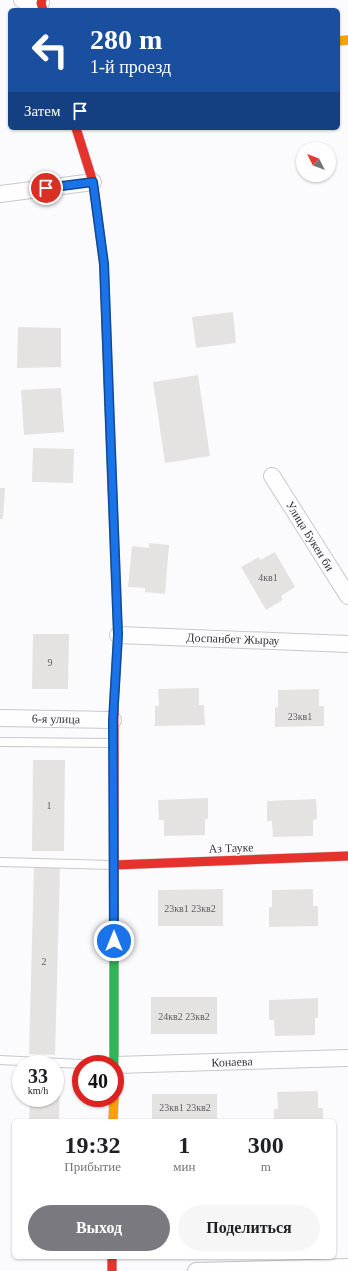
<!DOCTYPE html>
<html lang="ru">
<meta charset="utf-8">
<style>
body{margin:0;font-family:"Times New Roman",serif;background:#f6f6f6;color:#202124;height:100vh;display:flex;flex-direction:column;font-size:15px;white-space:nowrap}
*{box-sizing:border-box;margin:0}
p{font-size:13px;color:#757577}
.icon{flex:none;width:22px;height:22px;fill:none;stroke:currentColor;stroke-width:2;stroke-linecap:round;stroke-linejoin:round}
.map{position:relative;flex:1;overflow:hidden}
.details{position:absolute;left:12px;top:1119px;width:324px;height:140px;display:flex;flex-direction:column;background:#fff;border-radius:6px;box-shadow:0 1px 3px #0004}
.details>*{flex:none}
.banner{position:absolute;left:8px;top:8px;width:332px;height:122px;border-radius:6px;box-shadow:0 1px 3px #0004;background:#1a4fa0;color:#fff;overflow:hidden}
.needle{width:26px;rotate:312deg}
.fabs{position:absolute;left:296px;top:142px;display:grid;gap:8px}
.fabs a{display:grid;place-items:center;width:40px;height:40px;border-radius:50%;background:#fff;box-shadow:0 1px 3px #0004;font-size:20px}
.speed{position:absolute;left:12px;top:1055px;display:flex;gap:8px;font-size:20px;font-weight:700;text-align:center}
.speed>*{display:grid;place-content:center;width:52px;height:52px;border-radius:50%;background:#fff;box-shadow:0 1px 3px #0004;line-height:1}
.speed small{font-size:10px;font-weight:400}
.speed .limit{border:6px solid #d22;background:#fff;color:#111}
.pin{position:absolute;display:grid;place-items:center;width:34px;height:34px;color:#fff;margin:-17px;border:2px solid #fff;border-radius:50%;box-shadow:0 1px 4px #0007}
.me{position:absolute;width:44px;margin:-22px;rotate:0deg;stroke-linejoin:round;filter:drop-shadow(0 0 3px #0008)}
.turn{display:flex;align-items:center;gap:14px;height:84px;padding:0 16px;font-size:18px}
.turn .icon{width:52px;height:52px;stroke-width:2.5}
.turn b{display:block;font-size:28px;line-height:34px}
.then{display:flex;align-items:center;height:38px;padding:0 16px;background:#0003;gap:8px;font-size:15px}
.eta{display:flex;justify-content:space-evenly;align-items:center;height:68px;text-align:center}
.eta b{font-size:24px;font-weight:800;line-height:28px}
.cta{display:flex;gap:8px;margin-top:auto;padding:8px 16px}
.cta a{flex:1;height:46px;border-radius:24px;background:#79797f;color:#fff;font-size:16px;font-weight:800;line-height:46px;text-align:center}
.cta a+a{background:#f6f6f6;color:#202124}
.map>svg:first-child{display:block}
.building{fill:#e5e3e1}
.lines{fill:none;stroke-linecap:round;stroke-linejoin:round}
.lane-casing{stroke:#c8c8cd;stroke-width:10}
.street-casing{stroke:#c8c8cd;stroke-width:18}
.fast-casing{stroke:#c8c8cd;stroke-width:10}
.slow-casing{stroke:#c8c8cd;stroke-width:10}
.jam-casing{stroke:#c8c8cd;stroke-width:10}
.lane{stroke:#fefeff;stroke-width:8}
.street{stroke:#fefeff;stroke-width:16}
.fast{stroke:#30b455;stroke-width:9}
.slow{stroke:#ff9f0a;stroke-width:9}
.jam{stroke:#e5322d;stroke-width:9}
.route-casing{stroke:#114b97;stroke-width:10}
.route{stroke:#1a73e8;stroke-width:7}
.labels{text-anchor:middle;stroke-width:3;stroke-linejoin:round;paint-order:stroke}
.number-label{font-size:10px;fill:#605f64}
.street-label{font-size:12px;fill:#33333b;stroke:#fff}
</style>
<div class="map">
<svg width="348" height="1271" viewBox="0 0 348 1271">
<rect width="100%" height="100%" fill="#fbfbfe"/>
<path class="building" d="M233,312L236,343L196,348L192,317Z
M18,327L61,328V367L17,368Z
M198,375L210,456L165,463L153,382Z
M61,388L64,432L24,435L21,390Z
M33,448L74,449L73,483L32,482Z
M0,488H5L3,519H0Z
M149,543L169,545L165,594L145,592V588L128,587L132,546L149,548Z
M275,552L295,587L281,596L283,600L266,610L241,567L259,557L260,560Z
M33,634H69L68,689H32Z
M199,688V705H204L205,725L155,726V706H159L158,689Z
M319,689V706H324V726L275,727V707H278V690Z
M33,760H65L64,851H32Z
M208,798V819H205V835L164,836V820H159L158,800Z
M316,799L317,819L313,820V836L273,837L272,821H267V801Z
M34,868H60L55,1055L29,1054Z
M223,889V926H158V890Z
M313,889V906H318V926L269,927V907H272V890Z
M151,997H217V1034H151Z
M318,998V1018H315V1035L275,1036L274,1020H269V1000Z
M55,1074H60L59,1121H29L30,1098H55Z
M318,1091V1108H323V1121H274V1109H278L277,1092Z
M152,1094H217V1121H152Z"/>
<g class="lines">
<defs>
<path id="lane" d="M0,742L113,743
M0,862L113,865
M0,1060L81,1064"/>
<path id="street" d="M22,0L41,3
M0,194L93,182
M272,476L348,596
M118,635L348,644
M0,718L113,720
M115,1065L348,1058
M196,1271L348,1267"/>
<path id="fast" d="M109,405L118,635L114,704
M114,957V1064"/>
<path id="slow" d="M338,41L348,40
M113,1121L114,1098"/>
<path id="jam" d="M42,0L41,3L43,10
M76,128L93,182L104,264L109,405
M114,865L348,856
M114,957V704
M112,1257V1271"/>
</defs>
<use href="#lane" class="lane-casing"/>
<use href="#street" class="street-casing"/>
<use href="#fast" class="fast-casing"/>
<use href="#slow" class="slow-casing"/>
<use href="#jam" class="jam-casing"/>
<use href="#lane" class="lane"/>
<use href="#street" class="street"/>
<use href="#fast" class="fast"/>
<use href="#slow" class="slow"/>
<use href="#jam" class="jam"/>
</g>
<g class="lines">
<defs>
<path id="route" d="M46,188L93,182L104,264L118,635L113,720L114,941"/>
</defs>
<use href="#route" class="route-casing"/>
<use href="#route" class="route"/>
</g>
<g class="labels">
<g class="number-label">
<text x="268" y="581">4кв1</text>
<text x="50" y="666">9</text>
<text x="300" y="720">23кв1</text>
<text x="49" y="809">1</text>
<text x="190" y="912">23кв1 23кв2</text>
<text x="44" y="965">2</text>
<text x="184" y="1020">24кв2 23кв2</text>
<text x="185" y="1111">23кв1 23кв2</text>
</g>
<g class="street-label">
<text transform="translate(310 536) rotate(58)" y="4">Улица Букен би</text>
<text transform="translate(233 639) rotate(2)" y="4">Доспанбет Жырау</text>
<text transform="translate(56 719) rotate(1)" y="4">6-я улица</text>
<text transform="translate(231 848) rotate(-2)" y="4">Аз Тауке</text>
<text transform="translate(232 1062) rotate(-2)" y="4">Конаева</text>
</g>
</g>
</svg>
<div class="fabs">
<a><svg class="needle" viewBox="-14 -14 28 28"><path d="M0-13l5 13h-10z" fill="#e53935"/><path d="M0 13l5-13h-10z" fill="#757577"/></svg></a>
</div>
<div class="speed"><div>33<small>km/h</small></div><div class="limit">40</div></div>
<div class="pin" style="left:46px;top:188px;background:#d93025"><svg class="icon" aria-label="arrive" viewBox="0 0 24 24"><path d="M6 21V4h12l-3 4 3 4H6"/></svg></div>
<svg class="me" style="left:114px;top:941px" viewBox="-20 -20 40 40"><circle r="17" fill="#1a73e8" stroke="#fff" stroke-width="3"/><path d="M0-11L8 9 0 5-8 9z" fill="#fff"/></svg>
<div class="banner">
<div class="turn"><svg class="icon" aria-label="left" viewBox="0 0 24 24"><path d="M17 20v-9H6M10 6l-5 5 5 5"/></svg><div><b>280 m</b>1-й проезд</div></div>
<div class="then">Затем<svg class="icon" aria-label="arrive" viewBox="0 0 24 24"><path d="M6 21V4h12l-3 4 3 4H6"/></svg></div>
</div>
<section class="details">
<div class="eta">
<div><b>19:32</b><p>Прибытие</p></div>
<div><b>1</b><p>мин</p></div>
<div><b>300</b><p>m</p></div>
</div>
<div class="cta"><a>Выход</a><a>Поделиться</a></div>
</section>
</div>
